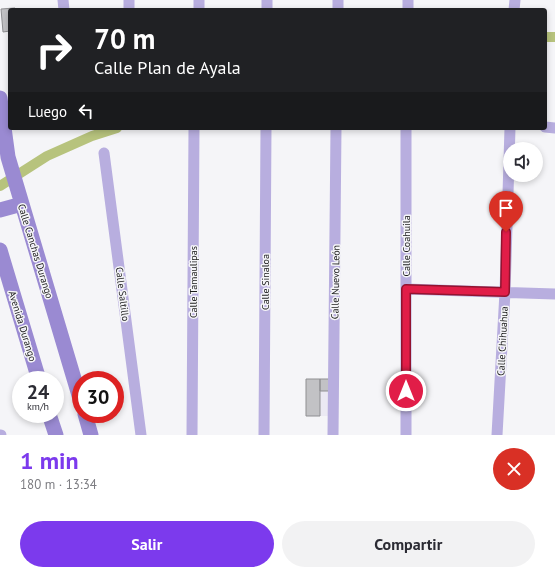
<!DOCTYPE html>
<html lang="es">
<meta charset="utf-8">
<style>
body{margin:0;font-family:"PT Sans",sans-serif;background:#f2f2f3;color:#2b2b33;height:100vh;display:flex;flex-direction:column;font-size:15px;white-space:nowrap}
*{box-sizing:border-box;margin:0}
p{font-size:13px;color:#7c7c81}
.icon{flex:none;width:22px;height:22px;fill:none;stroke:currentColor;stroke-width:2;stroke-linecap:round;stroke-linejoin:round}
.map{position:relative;height:435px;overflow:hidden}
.side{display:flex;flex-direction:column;background:#fff;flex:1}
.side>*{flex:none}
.banner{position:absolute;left:8px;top:8px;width:539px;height:122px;border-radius:4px;box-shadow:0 2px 6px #0003;background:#202124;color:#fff;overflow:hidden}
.controls{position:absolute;left:503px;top:142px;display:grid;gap:8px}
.controls a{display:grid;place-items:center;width:40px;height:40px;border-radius:50%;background:#fff;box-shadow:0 2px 6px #0003;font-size:20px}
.speed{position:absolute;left:12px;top:371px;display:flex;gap:8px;font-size:20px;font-weight:700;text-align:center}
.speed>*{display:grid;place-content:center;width:52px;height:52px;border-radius:50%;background:#fff;box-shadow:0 2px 6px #0003;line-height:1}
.speed small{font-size:10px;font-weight:400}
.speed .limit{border:6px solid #d22;background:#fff;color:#111}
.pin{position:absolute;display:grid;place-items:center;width:34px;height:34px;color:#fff;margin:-41px -17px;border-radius:50% 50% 50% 0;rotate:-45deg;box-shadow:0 0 4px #0007}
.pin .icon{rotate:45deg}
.me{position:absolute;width:44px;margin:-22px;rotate:0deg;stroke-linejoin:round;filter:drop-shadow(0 0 3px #0008)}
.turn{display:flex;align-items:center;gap:14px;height:84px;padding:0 20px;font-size:18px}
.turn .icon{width:52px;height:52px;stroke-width:2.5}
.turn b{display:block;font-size:28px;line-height:34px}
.then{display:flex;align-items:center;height:38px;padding:0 20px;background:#0003;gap:8px;font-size:15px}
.round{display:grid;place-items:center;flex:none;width:42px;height:42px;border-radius:21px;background:#f2f2f3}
.head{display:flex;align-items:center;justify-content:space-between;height:68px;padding:0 20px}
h1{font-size:24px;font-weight:700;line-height:30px;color:#7c3aed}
.cta{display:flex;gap:8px;margin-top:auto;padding:8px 20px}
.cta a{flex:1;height:46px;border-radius:24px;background:#7c3aed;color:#fff;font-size:16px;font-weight:700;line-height:46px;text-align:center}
.cta a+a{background:#f2f2f3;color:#2b2b33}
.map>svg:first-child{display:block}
.built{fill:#ebe9f3}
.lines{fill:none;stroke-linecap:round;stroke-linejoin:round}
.canal{stroke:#b7c37d;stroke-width:10}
.building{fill:#c2c2c5;stroke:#8f8f92}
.street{stroke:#b8aedf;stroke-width:11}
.secondary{stroke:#9a8ad2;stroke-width:15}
.route-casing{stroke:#92132f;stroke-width:10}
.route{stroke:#e11d48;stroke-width:7}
.labels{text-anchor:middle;stroke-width:3;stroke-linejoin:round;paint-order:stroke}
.street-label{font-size:10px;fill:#1c1c1d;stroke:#f5f5f8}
</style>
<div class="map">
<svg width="555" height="435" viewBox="0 0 555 435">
<rect width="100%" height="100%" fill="#f5f5f8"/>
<path class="built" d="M306,379H332V416H306Z"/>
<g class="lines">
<path class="canal" d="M545,37H555
M0,186L47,156L92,136L117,128"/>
</g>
<path class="building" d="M15,8L16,10H10V31L3,32L1,9Z
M306,379H320V416H306Z
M320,379H332V391H320Z"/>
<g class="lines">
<path class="street" d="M63,0L64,10
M129,0V10
M199,0V10
M338,0V10
M267,10V0
M408,10V0
M514,10L515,0
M545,127L555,128
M104,153L141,435
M406,289L555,294
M0,435H1
M192,435L194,128
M264,435L266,128
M333,435L336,128
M406,435V128
M497,435L505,292L510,128"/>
<path class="secondary" d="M0,98L8,157L81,402
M0,210L22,204
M0,250L39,380
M49,414L56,435
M85,414L91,435"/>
</g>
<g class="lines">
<defs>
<path id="route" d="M406,391V289L505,292L506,232"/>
</defs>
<use href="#route" class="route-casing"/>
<use href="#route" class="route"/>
</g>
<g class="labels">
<g class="street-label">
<text transform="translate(406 246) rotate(-90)" y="4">Calle Coahuila</text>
<text transform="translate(36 251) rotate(73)" y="4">Calle Canchas Durango</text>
<text transform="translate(193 282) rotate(-90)" y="4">Calle Tamaulipas</text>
<text transform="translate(265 282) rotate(-90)" y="4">Calle Sinaloa</text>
<text transform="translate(335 282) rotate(-89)" y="4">Calle Nuevo León</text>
<text transform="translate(123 294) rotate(83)" y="4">Calle Saltillo</text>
<text transform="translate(23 326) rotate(73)" y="4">Avenida Durango</text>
<text transform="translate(502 341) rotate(-87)" y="4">Calle Chihuahua</text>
</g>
</g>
</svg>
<div class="controls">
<a><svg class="icon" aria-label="sound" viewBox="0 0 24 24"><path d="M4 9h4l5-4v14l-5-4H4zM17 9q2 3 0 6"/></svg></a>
</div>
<div class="speed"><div>24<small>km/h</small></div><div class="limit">30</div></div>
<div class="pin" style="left:506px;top:232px;background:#d93025"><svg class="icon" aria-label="arrive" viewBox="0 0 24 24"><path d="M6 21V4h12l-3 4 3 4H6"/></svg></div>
<svg class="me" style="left:406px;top:391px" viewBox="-20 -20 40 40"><circle r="17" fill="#e11d48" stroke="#fff" stroke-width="3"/><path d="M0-11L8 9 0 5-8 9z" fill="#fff"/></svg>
<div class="banner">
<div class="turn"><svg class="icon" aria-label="right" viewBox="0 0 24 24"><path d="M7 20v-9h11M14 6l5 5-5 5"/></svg><div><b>70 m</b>Calle Plan de Ayala</div></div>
<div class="then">Luego<svg class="icon" aria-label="left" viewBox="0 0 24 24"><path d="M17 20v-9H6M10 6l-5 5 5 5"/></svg></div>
</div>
</div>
<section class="side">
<div class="head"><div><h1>1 min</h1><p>180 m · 13:34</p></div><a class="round" style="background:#d93025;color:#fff"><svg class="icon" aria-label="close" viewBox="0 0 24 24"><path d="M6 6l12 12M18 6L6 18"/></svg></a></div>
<div class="cta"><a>Salir</a><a>Compartir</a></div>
</section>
